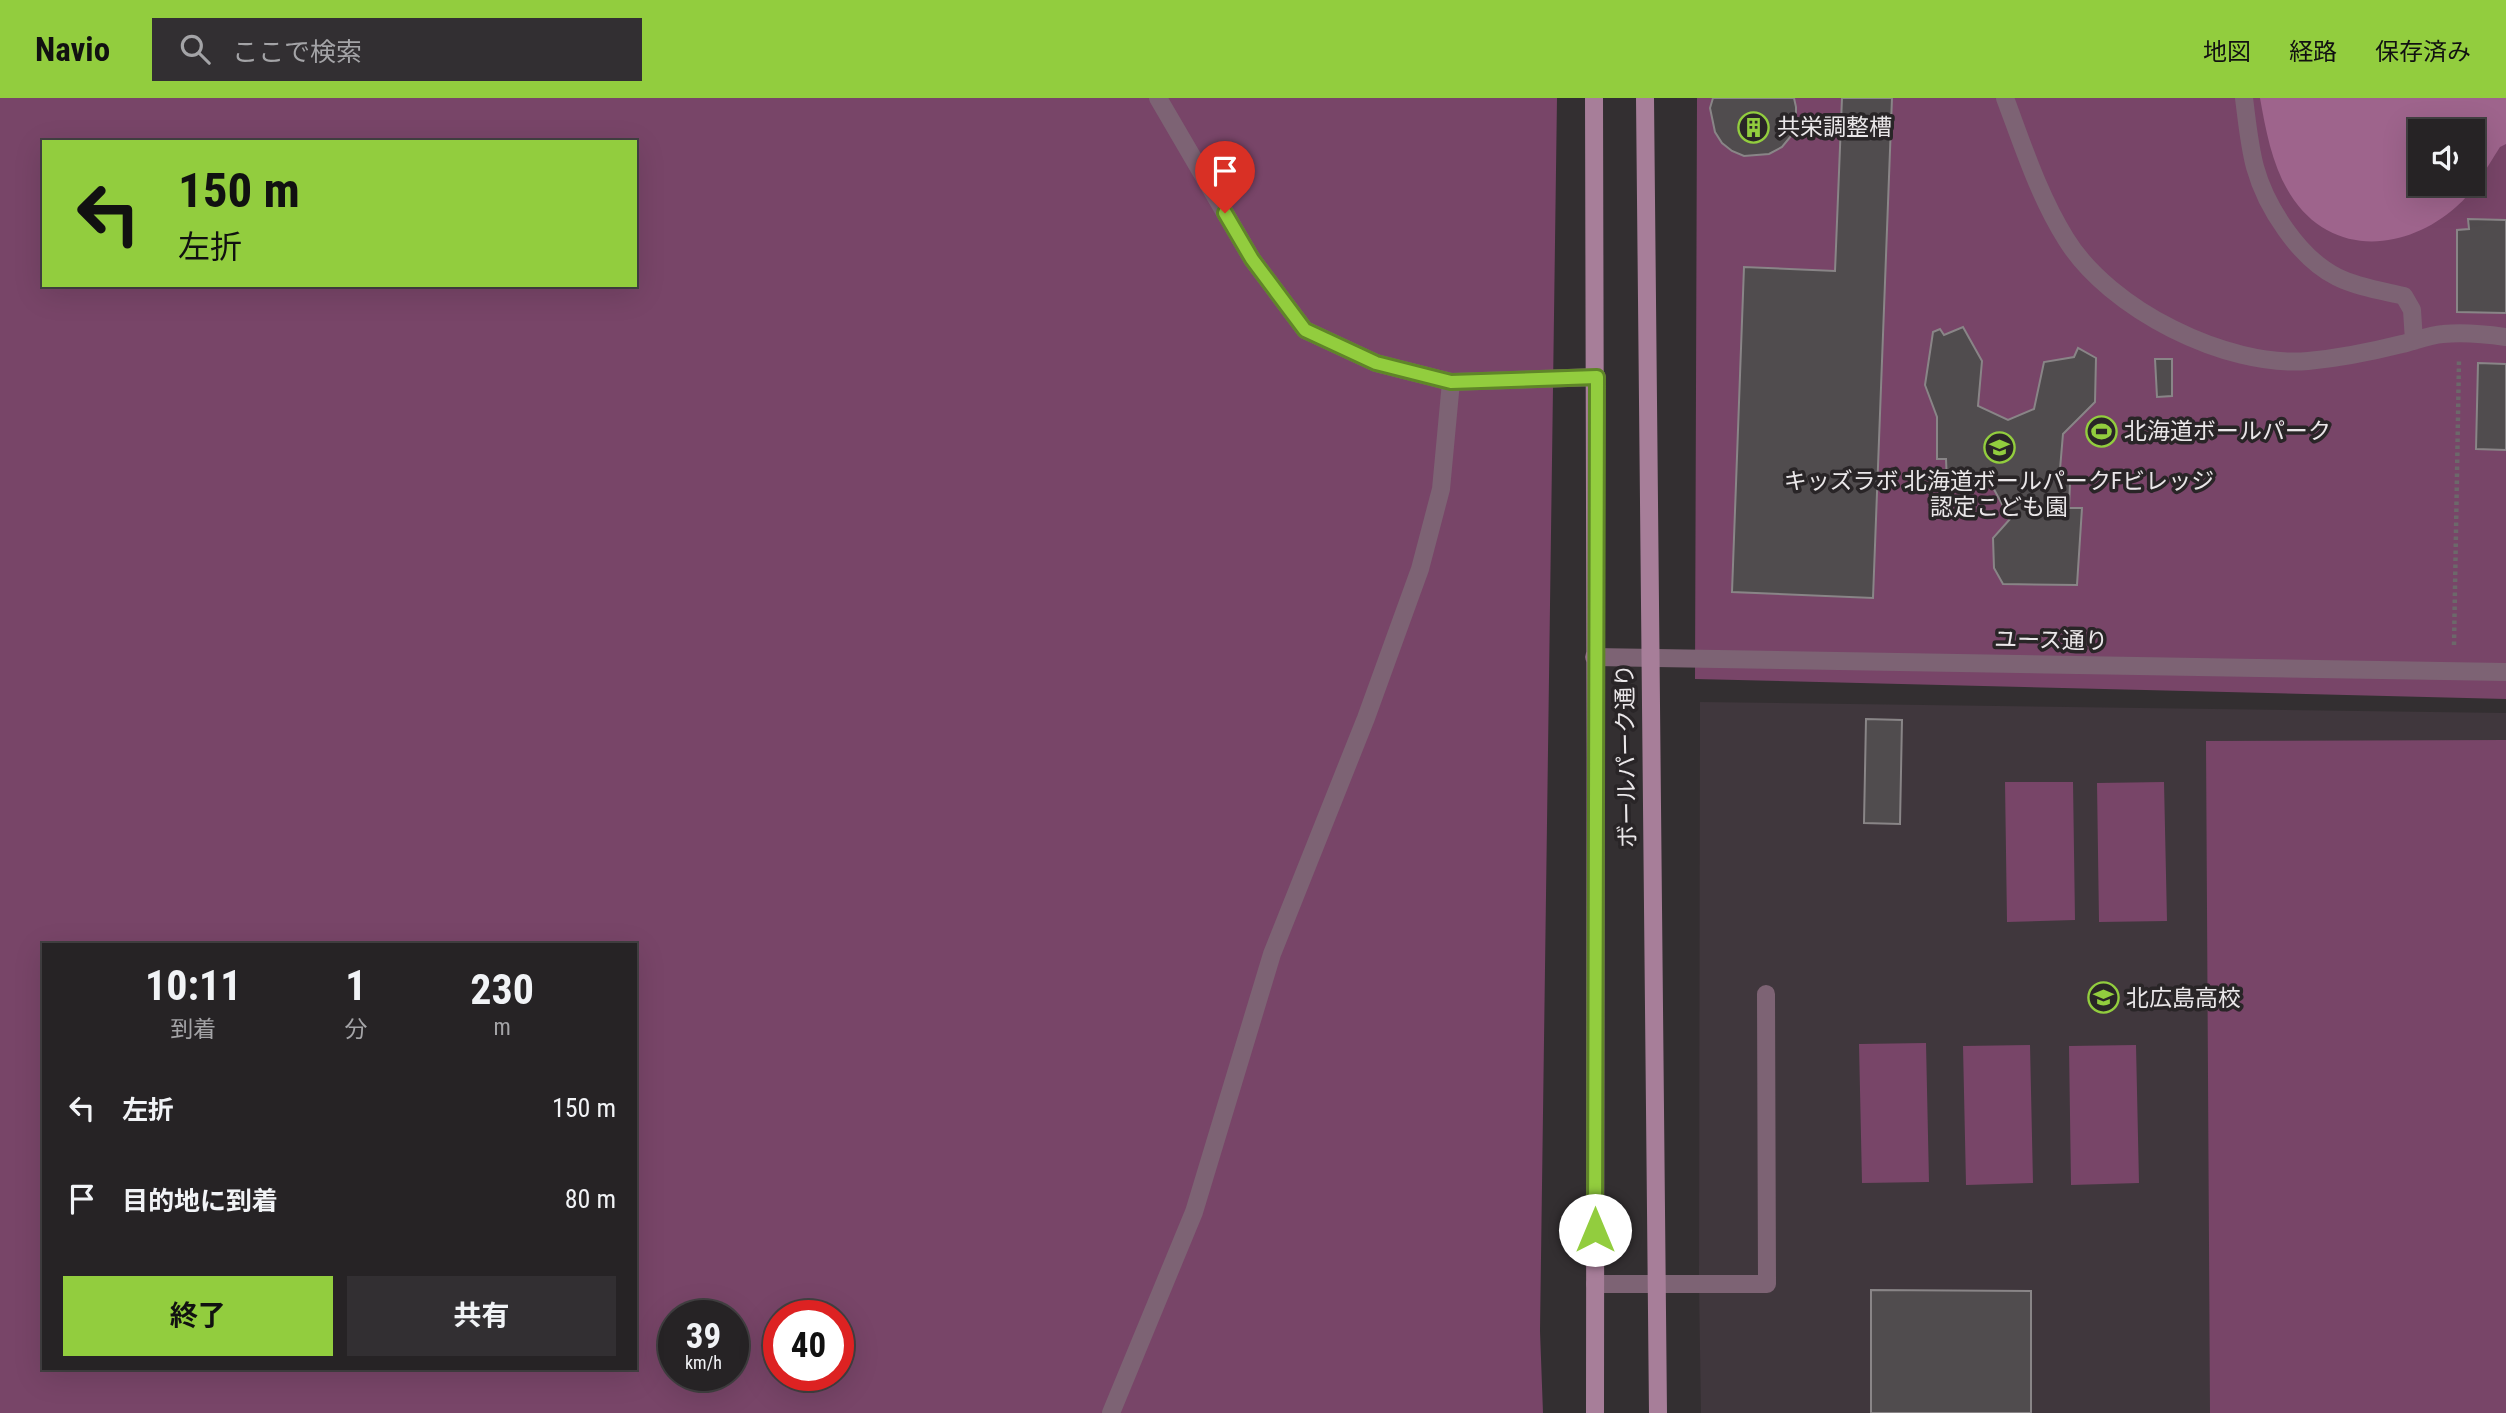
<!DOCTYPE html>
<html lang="ja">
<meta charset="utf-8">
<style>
body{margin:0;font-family:"Roboto Condensed","Noto Sans JP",sans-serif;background:#322f32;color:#f1f3f6;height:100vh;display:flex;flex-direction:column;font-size:26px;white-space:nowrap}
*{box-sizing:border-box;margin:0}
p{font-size:23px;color:#a4a4a7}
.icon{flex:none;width:38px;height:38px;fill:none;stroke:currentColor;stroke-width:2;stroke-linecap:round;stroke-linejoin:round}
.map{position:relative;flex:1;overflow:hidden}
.panel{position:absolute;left:42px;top:845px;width:595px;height:427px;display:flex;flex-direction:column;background:#262325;border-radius:0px;box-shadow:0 7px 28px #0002,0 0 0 2px #424042}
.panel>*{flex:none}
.hud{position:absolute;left:42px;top:42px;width:595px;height:147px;border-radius:0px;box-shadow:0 7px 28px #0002,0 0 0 2px #424042;background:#92cd3e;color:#111;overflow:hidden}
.tools{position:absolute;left:2408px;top:21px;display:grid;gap:14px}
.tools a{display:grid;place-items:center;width:77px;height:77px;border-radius:0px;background:#262325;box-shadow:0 7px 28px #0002,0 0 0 2px #424042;font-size:35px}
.speed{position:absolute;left:658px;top:1202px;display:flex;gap:14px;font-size:35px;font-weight:700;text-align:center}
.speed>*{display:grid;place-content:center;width:91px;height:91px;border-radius:50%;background:#262325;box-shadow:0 7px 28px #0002,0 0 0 2px #424042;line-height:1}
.speed small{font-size:18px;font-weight:400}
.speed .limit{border:10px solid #d22;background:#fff;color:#111}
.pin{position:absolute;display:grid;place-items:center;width:60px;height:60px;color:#fff;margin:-72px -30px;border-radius:50% 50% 50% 0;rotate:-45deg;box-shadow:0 0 7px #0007}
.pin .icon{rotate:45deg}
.me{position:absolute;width:77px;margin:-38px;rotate:0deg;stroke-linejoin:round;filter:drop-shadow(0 0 5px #0008)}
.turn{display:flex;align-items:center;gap:24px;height:147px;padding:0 21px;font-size:32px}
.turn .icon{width:91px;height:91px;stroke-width:2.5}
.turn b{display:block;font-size:49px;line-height:60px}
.eta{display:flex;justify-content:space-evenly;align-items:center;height:119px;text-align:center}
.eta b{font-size:42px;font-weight:700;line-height:49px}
.button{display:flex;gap:14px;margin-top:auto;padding:14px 21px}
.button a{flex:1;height:80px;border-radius:0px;background:#92cd3e;color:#111;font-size:28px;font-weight:700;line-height:80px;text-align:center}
.button a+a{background:#322f32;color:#f1f3f6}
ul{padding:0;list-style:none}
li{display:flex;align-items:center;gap:21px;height:91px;padding:0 21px}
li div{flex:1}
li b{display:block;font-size:26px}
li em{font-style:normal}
header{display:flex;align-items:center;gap:42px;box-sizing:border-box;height:98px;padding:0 35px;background:#92cd3e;color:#111}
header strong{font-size:33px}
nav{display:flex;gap:38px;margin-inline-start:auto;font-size:24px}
.search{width:490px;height:63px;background:#322f32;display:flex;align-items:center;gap:18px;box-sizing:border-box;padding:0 24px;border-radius:0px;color:#a4a4a7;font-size:26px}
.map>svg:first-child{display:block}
.built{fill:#40373d}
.green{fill:#784568;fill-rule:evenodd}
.water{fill:#9e648c;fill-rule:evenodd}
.building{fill:#504c4e;stroke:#898587;stroke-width:2}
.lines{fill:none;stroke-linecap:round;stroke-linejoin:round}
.path{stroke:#6c686a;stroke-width:4.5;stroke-dasharray:3.5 3.5;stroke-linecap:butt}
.lane{stroke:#7d6374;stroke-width:18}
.street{stroke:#7d6374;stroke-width:18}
.secondary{stroke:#a77e99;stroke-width:18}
.route-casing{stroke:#5f8528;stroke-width:18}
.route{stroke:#92cd3e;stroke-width:12}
.labels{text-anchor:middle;stroke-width:7;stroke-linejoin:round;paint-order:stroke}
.poi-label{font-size:23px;fill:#eae7e9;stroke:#292527;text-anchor:start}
.street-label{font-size:23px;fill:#eae7e9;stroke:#292527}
</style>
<header>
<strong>Navio</strong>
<div class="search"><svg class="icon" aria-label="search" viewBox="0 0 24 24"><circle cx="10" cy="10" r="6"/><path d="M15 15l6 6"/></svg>ここで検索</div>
<nav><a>地図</a><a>経路</a><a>保存済み</a></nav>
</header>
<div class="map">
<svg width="2506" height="1315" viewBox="0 0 2506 1315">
<rect width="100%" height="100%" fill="#332f31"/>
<path class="built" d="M1700,604L2506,615V1315H1701L1699,1186Z"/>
<path class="green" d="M0,0H1557L1540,1233L1543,1315H0ZM44,44H635V187H44ZM44,847H635V1270H44ZM674,1218H733V1278H674ZM779,1218H838V1278H779Z
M1697,0H2506V601L1695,581ZM2420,33H2473V86H2420Z
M2506,642V1315H2210L2206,643Z
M2005,684H2073L2075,822L2007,824Z
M2164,684L2167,823L2099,824L2097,685Z
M1926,945L1929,1084L1862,1085L1859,946Z
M2030,947L2033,1085L1966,1087L1963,948Z
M2136,947L2139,1085L2071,1087L2069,948Z"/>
<path class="water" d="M2260,0H2506V46L2500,49C2487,69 2474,94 2456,109C2405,154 2330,160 2290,96C2272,67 2266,33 2260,0ZM2420,33H2473V86H2420Z"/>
<path class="building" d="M1713,0H1794L1796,9V24L1791,38L1782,49L1769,56L1744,58L1732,53L1722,45L1715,34L1710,10Z
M1842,0H1892L1873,500L1732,494L1744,169L1835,173Z
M2468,121L2506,122V215L2457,214V132L2469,131Z
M1963,229L1982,263L1978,308L2008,322L2034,311L2044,264L2074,259L2078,250L2096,260L2095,304L2063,336L2059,383L2070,385L2069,410H2082L2077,487L2003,486L1994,470L1993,440L2010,421L1989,382L1947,384L1946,361H1937V319L1925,287L1933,234L1940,231L1944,237Z
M2155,261H2172V298L2157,299Z
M2478,265L2506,266V352L2476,351Z
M1866,621L1902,622L1900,726L1864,725Z
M1871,1192L2031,1193V1315H1871Z"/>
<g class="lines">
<path class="path" d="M2454,547L2459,262"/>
<path class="lane" d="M1594,559L2506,574
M1595,1186H1767L1766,896"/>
<path class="street" d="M1158,0L1252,161L1305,232L1376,265L1451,284L1597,279
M2005,0C2023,48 2039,98 2066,141C2109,211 2226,270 2308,263C2340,260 2370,254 2402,246C2415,243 2429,237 2443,236C2464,234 2485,236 2506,239
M2244,0C2247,23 2249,46 2255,69C2266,109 2299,160 2337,179C2357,189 2383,193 2404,198L2412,212L2414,243
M1111,1315L1194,1114L1272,856L1366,620L1420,471L1441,391L1451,284"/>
<path class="secondary" d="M1594,0C1598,438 1594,877 1595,1315
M1645,0L1658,1315"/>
</g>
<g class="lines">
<defs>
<path id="route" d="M1225,115L1252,161L1305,232L1376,265L1451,284L1597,279L1595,1132"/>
</defs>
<use href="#route" class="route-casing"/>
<use href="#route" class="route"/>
</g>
<defs>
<symbol id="building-ring" viewBox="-11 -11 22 22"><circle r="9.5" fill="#292527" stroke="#92cd3e" stroke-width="1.5"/><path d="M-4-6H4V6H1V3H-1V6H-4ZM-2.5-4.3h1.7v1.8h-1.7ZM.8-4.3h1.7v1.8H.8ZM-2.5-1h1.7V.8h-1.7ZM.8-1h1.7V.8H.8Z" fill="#92cd3e"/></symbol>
<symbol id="stadium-ring" viewBox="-11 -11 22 22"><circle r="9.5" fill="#292527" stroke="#92cd3e" stroke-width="1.5"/><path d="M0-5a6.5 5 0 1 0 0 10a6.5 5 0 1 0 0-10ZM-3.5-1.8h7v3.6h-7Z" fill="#92cd3e"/></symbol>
<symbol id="school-ring" viewBox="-11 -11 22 22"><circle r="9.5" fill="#292527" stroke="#92cd3e" stroke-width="1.5"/><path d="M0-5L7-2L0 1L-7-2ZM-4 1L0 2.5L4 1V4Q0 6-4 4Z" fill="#92cd3e"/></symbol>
</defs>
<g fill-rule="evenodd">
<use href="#building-ring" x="1736" y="12" width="35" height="35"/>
<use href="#stadium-ring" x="2084" y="316" width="35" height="35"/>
<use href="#school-ring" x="1982" y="332" width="35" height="35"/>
<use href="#school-ring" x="2086" y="882" width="35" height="35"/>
</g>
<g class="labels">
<g class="poi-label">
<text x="1777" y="37">共栄調整槽</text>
<text x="2124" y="341">北海道ボールパーク</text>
<text x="1999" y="391" text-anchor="middle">キッズラボ 北海道ボールパークFビレッジ<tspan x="1999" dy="26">認定こども園</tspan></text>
<text x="2126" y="908">北広島高校</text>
</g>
<g class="street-label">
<text transform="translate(2051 542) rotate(1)" y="8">ユース通り</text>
<text transform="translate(1626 658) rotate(-91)" y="8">ボールパーク通り</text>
</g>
</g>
</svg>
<div class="tools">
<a><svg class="icon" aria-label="sound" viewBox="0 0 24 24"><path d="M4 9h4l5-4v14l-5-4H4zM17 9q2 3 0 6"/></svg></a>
</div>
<div class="speed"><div>39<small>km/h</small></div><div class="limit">40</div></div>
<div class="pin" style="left:1225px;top:115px;background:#d93025"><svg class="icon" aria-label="arrive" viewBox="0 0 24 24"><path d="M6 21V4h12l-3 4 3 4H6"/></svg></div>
<svg class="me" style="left:1595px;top:1132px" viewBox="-20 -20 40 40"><circle r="19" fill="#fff"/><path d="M0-13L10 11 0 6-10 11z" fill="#92cd3e"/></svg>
<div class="hud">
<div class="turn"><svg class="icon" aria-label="left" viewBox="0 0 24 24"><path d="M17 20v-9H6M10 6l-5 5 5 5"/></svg><div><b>150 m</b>左折</div></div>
</div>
<section class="panel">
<div class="eta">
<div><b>10:11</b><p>到着</p></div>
<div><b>1</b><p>分</p></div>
<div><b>230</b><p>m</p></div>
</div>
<ul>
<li><svg class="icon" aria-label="left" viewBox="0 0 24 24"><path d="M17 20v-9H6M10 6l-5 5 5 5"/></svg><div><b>左折</b></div><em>150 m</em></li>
<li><svg class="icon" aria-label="arrive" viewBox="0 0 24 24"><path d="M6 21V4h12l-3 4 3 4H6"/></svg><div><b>目的地に到着</b></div><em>80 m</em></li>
</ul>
<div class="button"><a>終了</a><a>共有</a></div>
</section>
</div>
